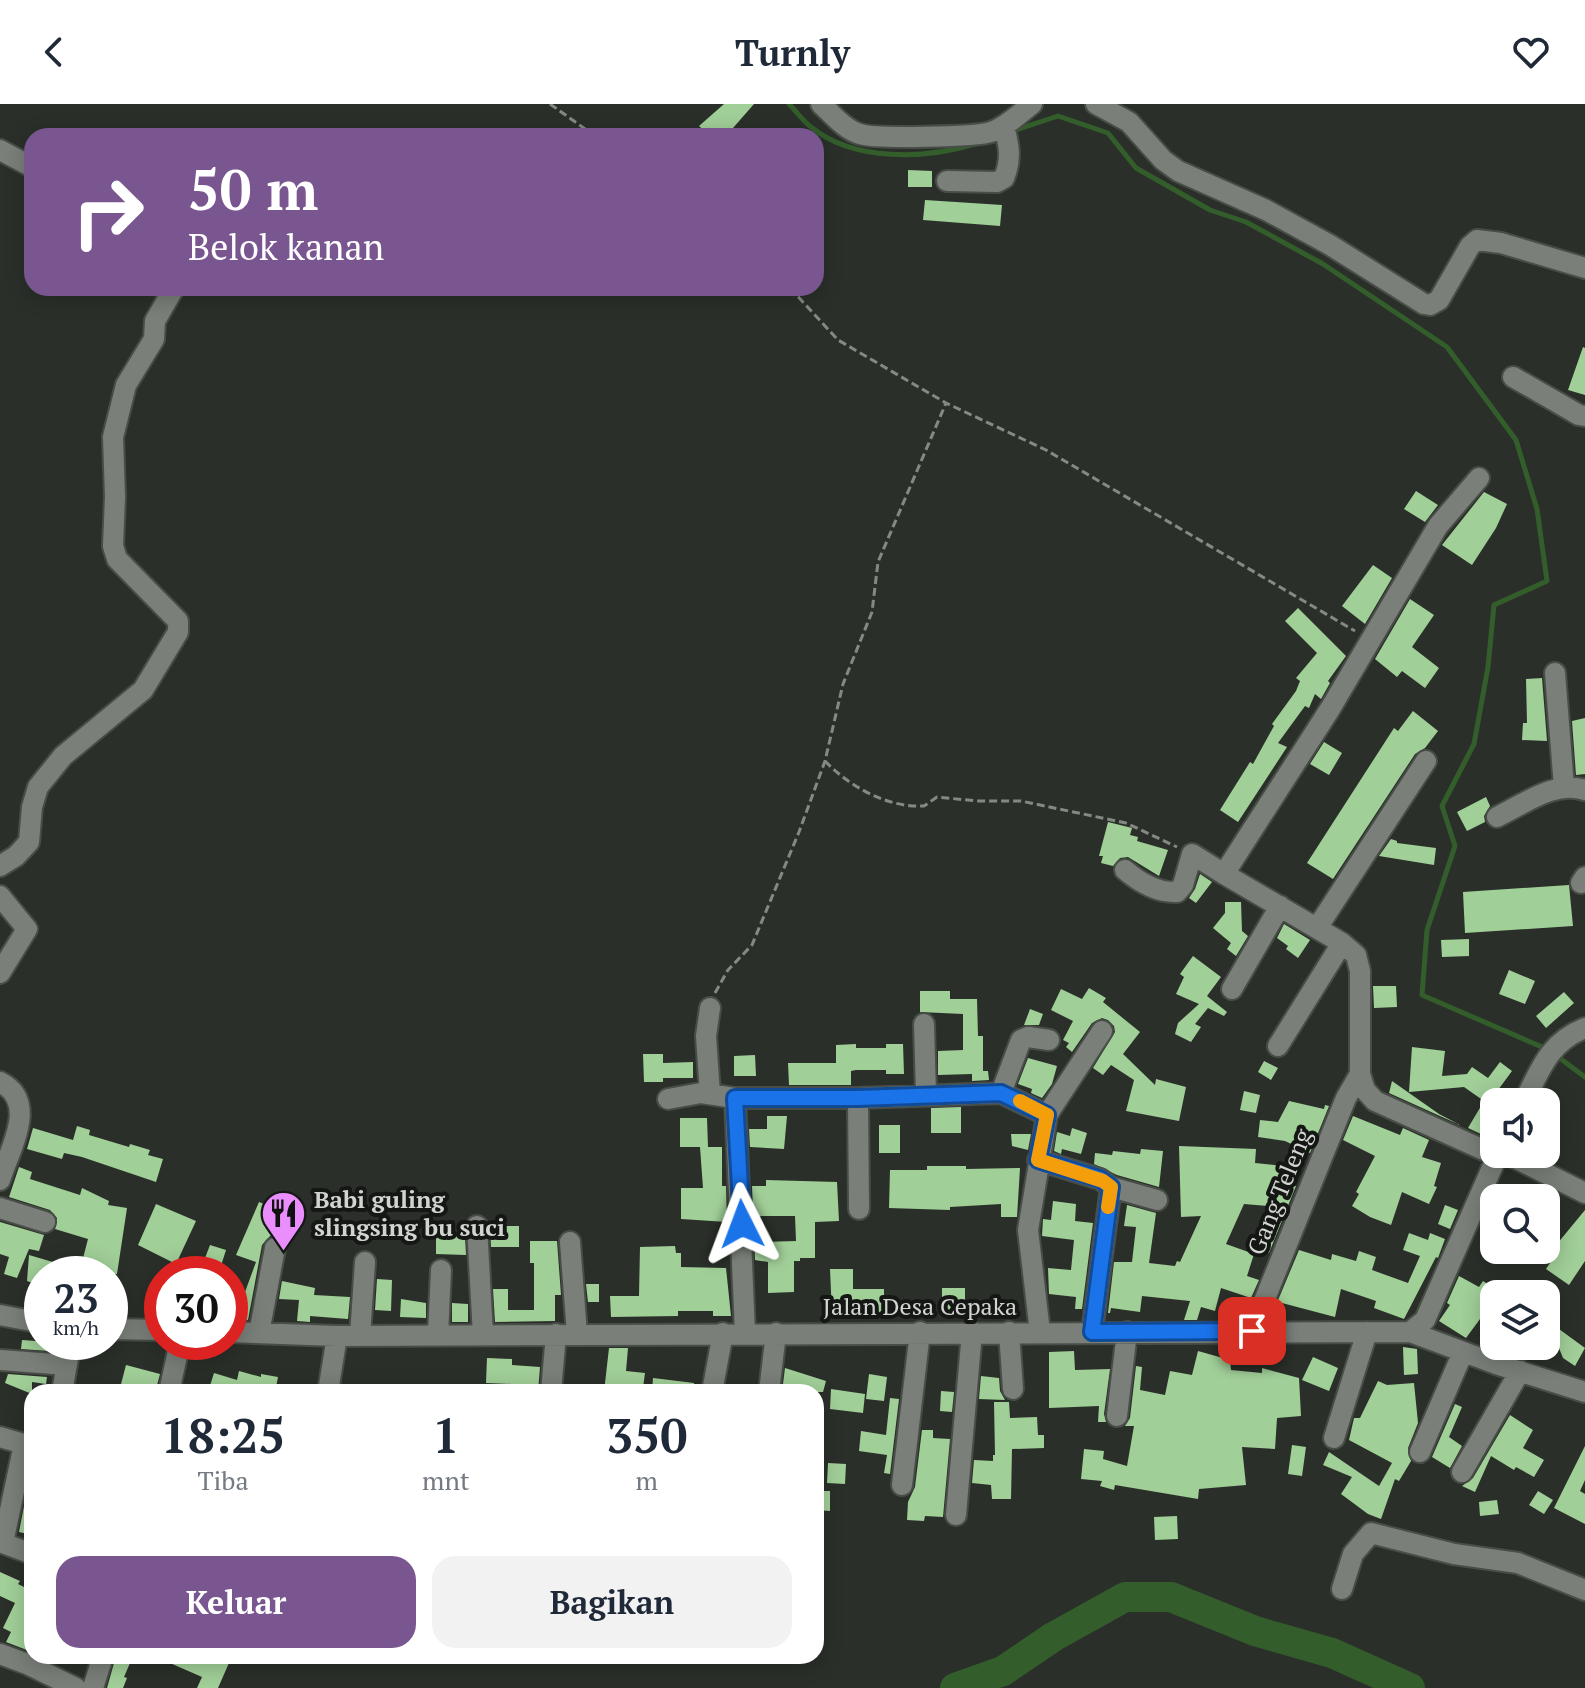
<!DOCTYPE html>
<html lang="id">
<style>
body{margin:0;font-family:"PT Serif",serif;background:#f2f2f3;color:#1f2937;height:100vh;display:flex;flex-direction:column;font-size:30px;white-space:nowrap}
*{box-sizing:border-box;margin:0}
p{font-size:26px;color:#747a83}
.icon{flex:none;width:44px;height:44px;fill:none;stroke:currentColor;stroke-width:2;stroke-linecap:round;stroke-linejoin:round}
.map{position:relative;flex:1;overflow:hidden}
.drawer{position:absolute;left:24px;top:1280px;width:800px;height:280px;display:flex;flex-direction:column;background:#fff;border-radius:24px;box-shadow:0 4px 20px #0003}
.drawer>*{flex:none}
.hud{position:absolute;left:24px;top:24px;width:800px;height:168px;border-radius:24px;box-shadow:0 4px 20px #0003;background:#7a5690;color:#fff;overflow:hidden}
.controls{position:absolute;left:1480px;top:984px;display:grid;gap:16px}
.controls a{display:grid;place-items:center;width:80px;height:80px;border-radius:16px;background:#fff;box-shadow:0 4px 20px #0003;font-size:40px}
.speed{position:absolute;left:24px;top:1152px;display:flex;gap:16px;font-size:40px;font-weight:700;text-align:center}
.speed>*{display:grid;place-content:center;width:104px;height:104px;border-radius:50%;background:#fff;box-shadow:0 4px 20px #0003;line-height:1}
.speed small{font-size:20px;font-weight:400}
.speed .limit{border:12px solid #d22;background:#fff;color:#111}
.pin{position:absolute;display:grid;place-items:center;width:68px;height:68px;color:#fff;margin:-34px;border-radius:16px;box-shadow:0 4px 12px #0006}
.me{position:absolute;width:88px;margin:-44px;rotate:357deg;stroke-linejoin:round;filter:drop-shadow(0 0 6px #0008)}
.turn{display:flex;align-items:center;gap:28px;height:168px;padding:0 32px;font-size:36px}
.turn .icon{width:104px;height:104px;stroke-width:2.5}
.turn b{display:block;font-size:56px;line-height:68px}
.eta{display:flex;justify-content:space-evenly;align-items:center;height:136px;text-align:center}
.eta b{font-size:48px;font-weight:800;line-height:56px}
.action{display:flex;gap:16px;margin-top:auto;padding:16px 32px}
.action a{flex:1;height:92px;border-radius:24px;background:#7a5690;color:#fff;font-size:32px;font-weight:800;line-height:92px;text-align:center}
.action a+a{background:#f2f2f3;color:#1f2937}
header{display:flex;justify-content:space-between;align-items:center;height:104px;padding:0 32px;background:#fff;font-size:36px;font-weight:800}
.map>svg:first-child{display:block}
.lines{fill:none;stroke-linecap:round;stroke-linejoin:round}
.stream{stroke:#335d2b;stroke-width:5}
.river{stroke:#335d2b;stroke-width:30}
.building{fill:#a1cf98;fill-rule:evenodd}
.minor-casing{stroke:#484d47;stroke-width:24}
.path{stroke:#858984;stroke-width:3;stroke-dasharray:8 4;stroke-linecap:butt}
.minor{stroke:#7a8079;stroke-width:20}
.route-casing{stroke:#114b97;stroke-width:20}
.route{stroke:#1a73e8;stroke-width:14}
.slow{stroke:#f59e0b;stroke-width:14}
.labels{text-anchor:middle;stroke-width:8;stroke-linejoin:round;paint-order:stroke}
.street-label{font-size:24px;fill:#d1d4d0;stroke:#151714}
.poi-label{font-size:24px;font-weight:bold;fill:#d1d4d0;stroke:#151714;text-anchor:start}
</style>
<header><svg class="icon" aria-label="back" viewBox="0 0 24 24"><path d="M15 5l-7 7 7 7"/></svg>Turnly<svg class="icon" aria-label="heart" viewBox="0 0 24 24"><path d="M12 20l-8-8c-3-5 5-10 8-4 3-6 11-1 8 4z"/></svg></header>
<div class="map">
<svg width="1585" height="1584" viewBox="0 0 1585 1584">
<rect width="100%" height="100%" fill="#2a3029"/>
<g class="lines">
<path class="stream" d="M789,0C796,7 803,17 811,23C854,58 925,55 975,40
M1016,26L1058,12L1108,29L1136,64L1210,106L1246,118L1323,160L1447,243L1516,336L1537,405L1547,477L1494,501L1488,563L1474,640L1442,702L1455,742L1427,826L1422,891L1549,946
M1557,952L1585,973"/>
<path class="river" d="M955,1584L1003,1567L1053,1533L1125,1493H1171L1255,1527L1332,1549L1410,1584"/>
</g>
<path class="building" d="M724,0H754L733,24L741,32H710L699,22Z
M908,66L932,67V83H908Z
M925,96L1002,101L1000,122L923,116Z
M1583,243L1585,244V291L1568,286Z
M1416,387L1438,401L1425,418L1404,405Z
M1484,388L1507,400L1496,424L1472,461L1442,441Z
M1373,461L1392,474L1365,520L1342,502Z
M1410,495L1434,511L1412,543L1439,564L1425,584L1402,567L1397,573L1375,555Z
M1298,504L1346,552L1328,577L1330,579L1321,595L1315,590L1309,604L1305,602L1278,639L1287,643L1238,718L1220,706L1250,658L1253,660L1274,622L1272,620L1296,587L1300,577L1296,574L1317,549L1285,517Z
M1542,574L1547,637L1522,636L1523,619H1527L1526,575Z
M1413,607L1438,627L1425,644L1415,650L1333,775L1307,759L1394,624L1398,627Z
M1585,614V670L1576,671L1572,617Z
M1324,638L1342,649L1329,671L1310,660Z
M1486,693L1490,702L1484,712L1485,718L1467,727L1457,708Z
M1108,718L1132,724L1130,731L1138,733L1137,737L1168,746L1159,772L1128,753L1120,754L1113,762L1101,759L1103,752H1099Z
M1391,735L1397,737V739L1436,744L1434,761L1379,752Z
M1200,770L1212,778L1196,799L1189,794L1195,785Z
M1569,781L1573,822L1465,829L1463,788Z
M1225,798H1241L1242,827L1248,832L1236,852L1227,845L1231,839L1213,824L1225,809Z
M1284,820L1310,836L1298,854L1286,845L1288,842L1277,834Z
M1469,835V852L1442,853L1441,836Z
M1193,852L1221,873L1207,892L1227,908L1224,912L1208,904L1195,920L1201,923L1191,938L1175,930L1178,919L1199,900L1176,890L1184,873L1180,870Z
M1509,866L1535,877L1525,900L1499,890Z
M1373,882H1396L1397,903L1374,904Z
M1089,884L1106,894L1103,898L1140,928L1123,950L1155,981L1156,975L1186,983L1179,1017L1126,1007L1134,976L1111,961L1103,971L1093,964L1115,928L1114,922L1108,916L1102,914L1092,919L1072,948L1066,943L1069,939L1063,936L1073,917L1051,906L1061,885L1082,895Z
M920,887H950V895H977L978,932H983V967H988L989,976L972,977V970L938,971V947L963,946V910L920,908Z
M1564,888L1574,899L1546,924L1536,912Z
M1030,905L1043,910L1039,921H1024Z
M856,940V944H886V940H903L904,970H886V966H856L851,967V981H789L788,959H836V941Z
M1412,943L1445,947L1442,972L1467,970L1472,963L1488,974L1500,958L1512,967L1498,986L1502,988L1494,998V1009L1481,1030L1468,1024L1484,997L1464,983L1409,988Z
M643,950H663V959L693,958V974H663V978H644Z
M755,951L756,972H734V952Z
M1028,954L1057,962L1052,980L1042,994L1031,989L1032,985L1018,980Z
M1264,957L1278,964L1271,976L1258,968Z
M1392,977L1439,1010L1460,1021L1389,989Z
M1244,987L1260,991L1256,1009L1240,1006Z
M1289,997L1324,1005L1325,1001L1329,1002L1310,1049L1285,1037L1258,1033L1260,1016L1278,1018Z
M961,1003V1029H931V1004Z
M767,1012H787L784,1045L750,1043L749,1025H767Z
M1353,1012L1400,1031L1403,1024L1429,1036L1422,1053L1441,1059L1434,1082L1437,1083L1429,1100L1402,1088L1391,1121L1370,1113L1352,1102L1359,1090L1356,1088L1375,1052L1343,1036Z
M680,1014H707L708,1043H680Z
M879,1021H900V1049H879Z
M77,1022L90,1026L89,1031L129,1043L130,1040L150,1046L148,1051L163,1055L156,1078L82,1053L64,1049L62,1055L27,1045L33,1024L73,1036Z
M1072,1024L1087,1029L1081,1050L1062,1045L1061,1050L1054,1047L1057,1028L1070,1032Z
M1011,1030H1031L1028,1046L1012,1042Z
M1179,1042L1256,1045L1255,1059L1283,1062L1285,1077L1296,1082L1269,1149L1257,1144L1268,1102L1244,1100L1226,1140L1254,1150L1247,1172L1259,1176L1251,1194L1221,1184L1215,1207L1201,1203L1197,1216H1184L1190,1197L1142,1192L1140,1208L1111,1204L1110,1209H1108L1114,1158H1132L1136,1123L1124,1122L1127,1101L1156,1109L1149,1159L1175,1162L1177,1157L1180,1158L1201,1112L1181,1113Z
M700,1043H722V1082H726L727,1118L681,1115V1084H703Z
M1141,1045L1163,1047L1159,1083L1117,1071L1094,1060L1095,1049L1112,1051L1113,1047L1140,1050Z
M927,1062H966V1065L1020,1064L1017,1113H1001V1100L950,1103V1106L889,1104L890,1066H927Z
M19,1063L32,1068L30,1075L80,1091L82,1084L109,1097L108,1101L127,1104L117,1170H42L40,1205L26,1203L33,1179L27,1177L29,1151L80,1166L88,1135L55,1125L57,1114L50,1106L9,1093Z
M766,1076L837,1078L839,1117L815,1118V1154H800V1157H794V1188L768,1189V1158L755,1156L752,1082H766ZM760,1112H795L796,1137L760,1138Z
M1053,1097L1076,1100L1075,1117L1093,1119L1082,1205H1075L1076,1193L1049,1190L1048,1164L1071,1166L1074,1136L1042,1132L1043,1115L1051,1116Z
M259,1098L287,1109L278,1131L270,1132L262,1141L248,1216L230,1215V1184L245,1188L256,1158L236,1151Z
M156,1100L196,1117L176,1160L138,1141Z
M1445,1101L1458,1106L1450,1125L1438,1120Z
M1585,1106V1157L1569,1181L1546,1165L1556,1150L1552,1146Z
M0,1118L44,1131L39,1147L29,1145L17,1174L4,1170L9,1153L0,1150Z
M490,1122H519V1143H491Z
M1409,1129L1428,1136L1430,1129L1445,1135L1438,1154L1436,1153L1404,1215L1374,1204L1376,1197L1341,1185L1335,1213L1282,1199L1281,1202L1276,1201L1299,1146L1331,1156L1332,1150L1356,1157L1359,1147L1376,1153L1372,1166L1408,1179L1420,1152L1403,1146Z
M436,1131L465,1132L466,1151L436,1150Z
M530,1137H557L561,1191H555V1217L495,1218L493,1185H508V1206H534V1159H530Z
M210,1141L226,1146L219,1168L202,1162Z
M675,1142L676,1149H681V1163L726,1164L731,1212H713V1207H678V1212L611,1213L610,1192H639L640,1143Z
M830,1165H853V1185H884V1210H832Z
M1459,1172L1479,1183L1483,1177L1494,1184V1223L1480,1215L1466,1234L1439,1217L1450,1201L1447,1199Z
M377,1175L392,1176L391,1207L375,1206Z
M282,1177L315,1184L314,1191L350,1193L348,1215L310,1212V1218L297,1217L299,1196L279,1195Z
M586,1180H599V1198H588Z
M942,1184H965V1206H942Z
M401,1195L426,1199V1214L400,1213Z
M452,1199L468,1200V1218H452Z
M1548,1217L1585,1244L1575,1262L1563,1254Z
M22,1236L50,1238L49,1247L21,1245Z
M1403,1243L1417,1245L1418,1270L1404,1271Z
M609,1244H628L626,1267L645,1269L643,1284L618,1281V1288H604Z
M1074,1247L1075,1266L1110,1265L1104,1310L1106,1318H1098L1099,1302L1049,1304V1248Z
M1198,1247L1230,1256L1231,1266L1262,1269V1264L1299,1274L1301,1312L1277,1314L1275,1345L1242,1343L1246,1381L1199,1385L1198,1395L1115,1381L1114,1386L1100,1382L1102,1377L1081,1375L1084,1345L1104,1347L1103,1355L1127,1362L1134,1322H1125L1130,1314L1136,1262L1142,1263L1140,1286L1165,1291L1170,1267L1192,1271Z
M1313,1253L1338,1264L1329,1287L1302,1276Z
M487,1254L512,1255V1261L540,1263L538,1288H511L512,1280L486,1279Z
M126,1261L160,1270L156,1285L142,1282L140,1288H137L120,1284Z
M785,1264L826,1277L823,1288H782Z
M239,1267L261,1273V1270L278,1273L275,1288H208L214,1269L237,1276Z
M8,1270L47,1273L46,1280L32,1278V1290L5,1279Z
M869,1270L887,1273L884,1297L866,1295Z
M981,1272L999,1274L1000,1287L1005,1296L979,1295Z
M653,1274L694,1279V1288H652Z
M1378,1277L1387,1281L1414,1279L1418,1319L1408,1344L1411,1357L1399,1377L1395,1375L1381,1415L1368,1410L1341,1390L1352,1373L1323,1361L1329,1348L1379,1382L1392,1359L1349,1336L1354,1314H1360Z
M831,1285L865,1290L863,1309L830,1305Z
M941,1287L954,1288L952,1308L940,1307Z
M890,1294L899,1295L890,1370L884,1369L887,1351L859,1347L861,1327L886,1331Z
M994,1298H1009L1010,1314L1037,1313L1038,1331H1044V1344L1012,1345L1011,1395H992L991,1381L972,1379L974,1356L993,1357V1351H995Z
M1455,1300L1462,1303L1449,1333L1462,1342L1450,1364L1432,1353Z
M1510,1311L1533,1326L1523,1344L1544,1356L1534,1373L1516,1363L1514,1366L1491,1352L1475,1388L1462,1382L1473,1374Z
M922,1326H933V1334L950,1335L943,1413L925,1412L924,1417L907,1416L908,1398L915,1383Z
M1292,1341L1306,1343L1302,1372L1288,1370Z
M1585,1342V1376L1580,1387L1585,1390V1420L1554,1404Z
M828,1359L846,1360L845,1380L827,1379Z
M27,1387L32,1388V1431L19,1428Z
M816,1387H830V1407L816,1406Z
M1538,1387L1553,1396L1544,1410L1529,1401Z
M1497,1396L1499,1410L1480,1412L1479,1398Z
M1177,1412L1178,1435L1155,1436L1154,1413Z
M0,1468L20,1477L18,1480L32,1487V1548L6,1538L11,1528L3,1524L15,1499L0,1492Z
M116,1552H133L124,1573L127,1574L123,1584H107Z
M154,1552H232L218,1584H197L202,1573Z"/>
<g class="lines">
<defs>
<path id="minor" d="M821,0C832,10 845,26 860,30C874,35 976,33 991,28C1006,23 1019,10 1032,0
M1096,0L1129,18L1163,56L1178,67L1266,106L1330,141L1424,200L1430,201L1439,196L1470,142L1477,136L1501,139L1585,164
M0,46L32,63
M947,77L997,78L1004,74C1012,55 1009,41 1004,22
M1513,273L1579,311L1585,312
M1479,374L1438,422L1330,605L1224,770L1342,839L1356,851L1360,867V970L1365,986L1375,997L1497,1052
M1555,569L1564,683
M1497,713C1524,700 1555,676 1585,686
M0,762L16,752L29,738L32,703L38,683L63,652L143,586L178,528V517L117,455L113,442L115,393L113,333L126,281L154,235L155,217L174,184
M1125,766C1139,778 1158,789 1177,788L1183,781L1192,750L1224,770
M1581,779L1585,773
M0,792L27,825L0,869
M1317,824L1426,657
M1232,885L1280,802
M710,904L706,932L710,990
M924,920L926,990
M1278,942L1342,839
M0,978C39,998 10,1044 0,1076
M1001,989L1021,936L1028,933L1049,936
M735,994L745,1229
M858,994L859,1105
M668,995L701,989L735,994H858L1001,989L1047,1011
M1524,998C1540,966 1549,938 1585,924
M1507,1050L1585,1089
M1038,1056L1100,1075L1111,1083L1092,1228
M1111,1083L1157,1096
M0,1104L45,1118
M477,1122L483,1231
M570,1138L577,1230
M0,1211L42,1219
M110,1225L162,1226
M1252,1227L1346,994L1360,970
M230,1228L337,1232L1410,1228L1425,1216L1498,1050
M1009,1228L1013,1285
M1040,1228L1028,1126L1047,1011L1102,927
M1410,1228L1496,1260L1585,1288
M259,1229L275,1144
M438,1231L441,1166
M360,1232L365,1158
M0,1256L67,1261
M62,1288L71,1238
M169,1288L180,1238
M328,1288L337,1232
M551,1288L556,1230
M712,1288L723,1229
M769,1288L776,1229
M1117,1312L1127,1228
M0,1333L24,1340L3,1439
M1334,1334L1367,1228
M1420,1348L1463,1248
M1462,1368L1520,1267
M902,1381L920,1228
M956,1411L972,1228
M0,1438L32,1450
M1342,1485L1353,1450L1371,1429L1454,1450L1518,1459L1585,1486
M0,1550L27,1560L76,1584
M93,1584L103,1552"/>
</defs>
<use href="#minor" class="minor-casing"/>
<path class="path" d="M550,0L595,32
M790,184L838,236L946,299L1046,346L1355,527
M825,657C849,682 887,704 924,702L937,693L977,697H1021L1126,719L1177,743
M715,889L728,866L752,841L799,728L825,657L843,580L872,508L878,458L946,299"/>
<use href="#minor" class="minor"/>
</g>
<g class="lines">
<defs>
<path id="route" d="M742,1120L735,994H858L1001,989L1047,1011L1038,1056L1100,1075L1111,1083L1092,1228L1252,1227"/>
</defs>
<use href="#route" class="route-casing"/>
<use href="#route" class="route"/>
<path class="slow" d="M1020,997L1047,1011L1038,1056L1103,1077L1111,1083L1108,1103"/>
</g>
<defs>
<symbol id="restaurant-pin" viewBox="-11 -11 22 30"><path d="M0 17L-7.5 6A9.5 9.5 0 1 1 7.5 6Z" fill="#ea8dfd" stroke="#151714"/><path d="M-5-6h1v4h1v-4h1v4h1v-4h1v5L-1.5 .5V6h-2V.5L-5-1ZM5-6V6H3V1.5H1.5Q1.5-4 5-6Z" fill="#111"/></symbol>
</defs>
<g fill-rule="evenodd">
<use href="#restaurant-pin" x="258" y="1084" width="51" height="69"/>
</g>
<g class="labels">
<g class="street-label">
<text transform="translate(1280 1088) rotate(-68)" y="8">Gang Teleng</text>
<text x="920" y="1211">Jalan Desa Cepaka</text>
</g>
<g class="poi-label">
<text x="314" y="1104">Babi guling<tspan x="314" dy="28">slingsing bu suci</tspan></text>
</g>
</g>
</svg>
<div class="controls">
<a><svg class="icon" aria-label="sound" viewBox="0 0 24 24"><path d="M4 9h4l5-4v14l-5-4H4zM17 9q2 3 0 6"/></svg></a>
<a><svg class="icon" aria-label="search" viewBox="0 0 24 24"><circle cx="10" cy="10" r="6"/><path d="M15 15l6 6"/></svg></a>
<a><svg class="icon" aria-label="layers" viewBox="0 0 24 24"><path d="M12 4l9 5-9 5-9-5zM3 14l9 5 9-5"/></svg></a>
</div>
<div class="speed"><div>23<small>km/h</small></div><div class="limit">30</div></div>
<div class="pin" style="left:1252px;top:1227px;background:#d93025"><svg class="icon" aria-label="arrive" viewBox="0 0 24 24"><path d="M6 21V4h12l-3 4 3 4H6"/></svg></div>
<svg class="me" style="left:742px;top:1120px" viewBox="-20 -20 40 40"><path d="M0-17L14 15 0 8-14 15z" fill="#1a73e8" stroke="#fff" stroke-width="4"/></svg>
<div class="hud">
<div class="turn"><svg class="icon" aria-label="right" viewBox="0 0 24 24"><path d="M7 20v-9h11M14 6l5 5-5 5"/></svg><div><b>50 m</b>Belok kanan</div></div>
</div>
<section class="drawer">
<div class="eta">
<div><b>18:25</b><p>Tiba</p></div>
<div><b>1</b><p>mnt</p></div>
<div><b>350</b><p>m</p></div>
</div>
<div class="action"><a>Keluar</a><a>Bagikan</a></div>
</section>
</div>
